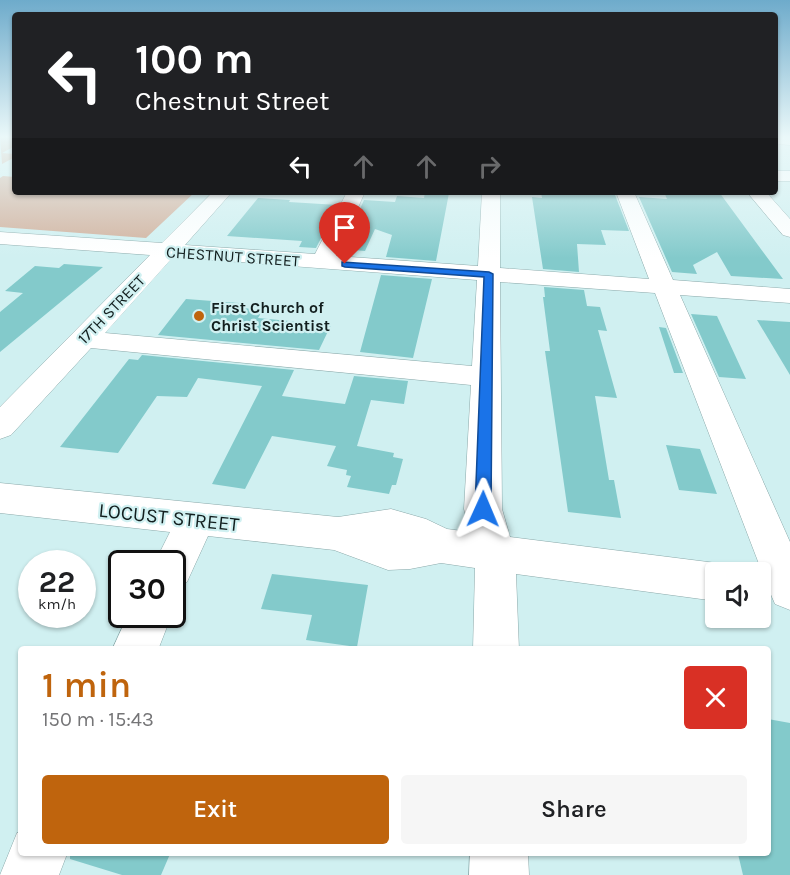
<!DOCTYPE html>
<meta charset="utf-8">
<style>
body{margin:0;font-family:Karla,sans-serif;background:#f6f6f6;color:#202124;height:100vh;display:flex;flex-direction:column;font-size:22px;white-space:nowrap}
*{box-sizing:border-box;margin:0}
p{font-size:20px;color:#757577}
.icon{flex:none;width:33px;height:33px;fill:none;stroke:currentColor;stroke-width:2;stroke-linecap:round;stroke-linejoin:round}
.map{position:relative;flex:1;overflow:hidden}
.sheet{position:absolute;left:18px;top:646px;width:753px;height:210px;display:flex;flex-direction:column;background:#fff;border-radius:6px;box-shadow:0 2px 4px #0004}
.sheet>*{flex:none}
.banner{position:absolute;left:12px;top:12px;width:766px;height:183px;border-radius:6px;box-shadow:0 2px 4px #0004;background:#202124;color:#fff;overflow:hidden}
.tools{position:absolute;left:705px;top:562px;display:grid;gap:12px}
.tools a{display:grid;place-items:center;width:66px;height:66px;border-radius:6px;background:#fff;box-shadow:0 2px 4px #0004;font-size:30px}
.speed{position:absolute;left:18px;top:550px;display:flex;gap:12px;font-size:30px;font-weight:700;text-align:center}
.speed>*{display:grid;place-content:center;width:78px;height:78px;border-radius:50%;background:#fff;box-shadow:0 2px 4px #0004;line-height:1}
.speed small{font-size:15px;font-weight:400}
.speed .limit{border:3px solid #111;border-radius:9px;background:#fff;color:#111}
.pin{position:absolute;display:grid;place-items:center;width:51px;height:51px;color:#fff;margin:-62px -26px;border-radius:50% 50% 50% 0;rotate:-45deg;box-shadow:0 0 6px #0007}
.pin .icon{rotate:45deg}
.me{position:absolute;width:66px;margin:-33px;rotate:1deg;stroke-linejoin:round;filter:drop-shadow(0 0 4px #0008)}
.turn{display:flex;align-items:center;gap:21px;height:126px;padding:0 24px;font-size:27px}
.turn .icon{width:78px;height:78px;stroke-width:2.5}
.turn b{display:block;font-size:42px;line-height:51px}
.lanes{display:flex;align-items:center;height:57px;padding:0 24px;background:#0003;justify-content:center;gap:30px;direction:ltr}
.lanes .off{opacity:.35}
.round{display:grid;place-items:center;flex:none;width:63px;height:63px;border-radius:6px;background:#f6f6f6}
.overview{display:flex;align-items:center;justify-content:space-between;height:102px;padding:0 24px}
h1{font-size:36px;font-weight:600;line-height:45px;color:#bf640d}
.cta{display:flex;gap:12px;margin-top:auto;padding:12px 24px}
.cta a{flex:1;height:69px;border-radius:6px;background:#bf640d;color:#fff;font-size:24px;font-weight:600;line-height:69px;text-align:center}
.cta a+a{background:#f6f6f6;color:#202124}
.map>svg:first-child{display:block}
.green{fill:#d1b19d}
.building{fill:#83cacb}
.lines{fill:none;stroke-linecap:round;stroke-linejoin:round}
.minor-casing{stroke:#8ba9aa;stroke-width:1}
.minor{fill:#fff;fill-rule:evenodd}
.route{fill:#1a73e8;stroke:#114b97;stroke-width:1.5}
.poi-dot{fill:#bf640d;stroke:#d0f0f1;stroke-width:2}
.labels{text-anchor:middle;stroke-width:4.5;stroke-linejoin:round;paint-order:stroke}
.far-street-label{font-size:16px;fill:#121e1e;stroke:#d0f0f1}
.far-poi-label{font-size:16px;font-weight:bold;fill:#121e1e;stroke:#d0f0f1;text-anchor:start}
.street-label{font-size:20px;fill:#121e1e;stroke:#d0f0f1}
</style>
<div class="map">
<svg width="790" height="875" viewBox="0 0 790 875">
<rect width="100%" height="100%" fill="#d0f0f1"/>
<path class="green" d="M0,136H15V146L2,153L15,154V157L2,164Z
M3,176L15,177V192H195L146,238L0,227V178Z"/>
<path class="building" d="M425,192L449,193L436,261L386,257L392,235L375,229L365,251L342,249L364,200L395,202L397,196L424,198Z
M541,192H610L615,195L629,231L601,230L606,245L577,244L579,272L543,269L532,197L542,198Z
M664,192H719L783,279L731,276L717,252L693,265L697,274L672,272L639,197L667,199Z
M258,198L290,200L289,202L338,205L316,248L299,247L302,241L227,236Z
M64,264L103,267L0,352V312L23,293L5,291L35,266L59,268Z
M381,275L432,279L413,358L360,352Z
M544,287L584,290L587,306L600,307L607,331L598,330L617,398L595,396L609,480H614L621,518L568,512L545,351H550L543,297H545Z
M186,299L239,303L236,307L252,309L251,312L261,313L258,318L331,325L319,350L158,335Z
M691,314L717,316L746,379L719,377Z
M757,320L790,322V375Z
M659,327L666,328L683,373H674Z
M142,355L294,370L282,396L345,404L354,376L408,381L404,404L371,400L357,446L394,453L393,457L403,459L396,485H392L389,494L347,487L351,476L346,475L347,470L327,466L336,446L272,436L245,489L212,484L262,386L198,378L187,397L157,396L118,453L60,447L129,359L138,360Z
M666,445L700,449L717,494L679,490Z
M272,574L368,585L357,647L306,640L312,615L261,609Z
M768,719L790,723V875H743L738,854H768Z
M70,854H170L161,875H122L70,859Z"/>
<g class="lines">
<defs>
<path id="minor" d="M776,136L790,137V145L776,144Z
M776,171H790V181H776Z
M213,192H232L185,245L315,254L347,192H365L336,256L478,266L482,192H500V268L649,279L616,192H634L673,280L790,289V303L680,295L790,542V610L775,604L769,590L655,293L500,282L502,509L510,537L716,563L731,568L733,573H716V601L516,574L519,650H473L475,568L441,563L410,569L388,570L334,550L208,536L187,582L172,587V564H154L170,532L0,513V483L338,517L391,509L426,519L447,529L470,532L464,509L471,385L91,348L11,435L0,439V407L150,255L0,244V232L162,243ZM173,257L477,280L472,366L105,333Z
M747,192H766L790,219V237L783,235Z
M128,615L172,614L158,650H112Z
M21,832V854H67L59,875H0L17,833Z
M470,854H528L529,875H469Z"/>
</defs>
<use href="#minor" class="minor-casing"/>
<use href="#minor" class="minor"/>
</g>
<linearGradient id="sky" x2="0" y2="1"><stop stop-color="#6eabcb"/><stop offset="0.53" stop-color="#eaf8f9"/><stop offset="1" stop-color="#eaf8f9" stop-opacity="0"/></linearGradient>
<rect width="790" height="258" fill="url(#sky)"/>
<path class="route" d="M342,262L489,272L493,274L491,509L488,513L483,515L475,509L484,277L345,267L342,266Z"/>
<circle class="poi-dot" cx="199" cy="316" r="6"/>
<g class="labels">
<g class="far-street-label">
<text transform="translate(233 256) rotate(4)" y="6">CHESTNUT STREET</text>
<text transform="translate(111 309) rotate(-46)" y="6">17TH STREET</text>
</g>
<g class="far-poi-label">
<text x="211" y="313">First Church of<tspan x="211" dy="18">Christ Scientist</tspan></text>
</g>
<g class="street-label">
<text transform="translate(169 517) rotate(6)" y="7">LOCUST STREET</text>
</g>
</g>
</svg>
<div class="tools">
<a><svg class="icon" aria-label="sound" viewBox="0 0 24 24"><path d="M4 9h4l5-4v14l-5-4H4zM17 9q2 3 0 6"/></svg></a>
</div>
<div class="speed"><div>22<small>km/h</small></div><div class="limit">30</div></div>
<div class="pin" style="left:345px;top:264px;background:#d93025"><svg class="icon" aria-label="arrive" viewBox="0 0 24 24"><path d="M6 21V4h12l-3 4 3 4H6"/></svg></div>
<svg class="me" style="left:483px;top:509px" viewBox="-20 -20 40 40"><path d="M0-17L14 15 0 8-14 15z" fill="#1a73e8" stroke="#fff" stroke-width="4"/></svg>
<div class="banner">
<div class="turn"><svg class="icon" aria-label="left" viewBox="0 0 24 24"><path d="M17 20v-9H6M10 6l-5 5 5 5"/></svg><div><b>100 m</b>Chestnut Street</div></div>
<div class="lanes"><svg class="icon" aria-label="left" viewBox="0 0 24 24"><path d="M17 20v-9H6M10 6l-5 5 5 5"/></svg><svg class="icon off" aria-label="ahead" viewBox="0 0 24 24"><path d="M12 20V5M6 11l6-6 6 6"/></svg><svg class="icon off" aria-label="ahead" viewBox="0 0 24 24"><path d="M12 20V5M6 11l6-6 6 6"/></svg><svg class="icon off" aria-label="right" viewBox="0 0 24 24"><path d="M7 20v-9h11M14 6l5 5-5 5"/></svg></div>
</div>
<section class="sheet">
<div class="overview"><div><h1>1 min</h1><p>150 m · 15:43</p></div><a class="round" style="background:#d93025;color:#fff"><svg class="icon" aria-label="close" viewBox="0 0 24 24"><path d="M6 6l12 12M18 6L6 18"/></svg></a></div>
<div class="cta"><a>Exit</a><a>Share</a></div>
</section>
</div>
